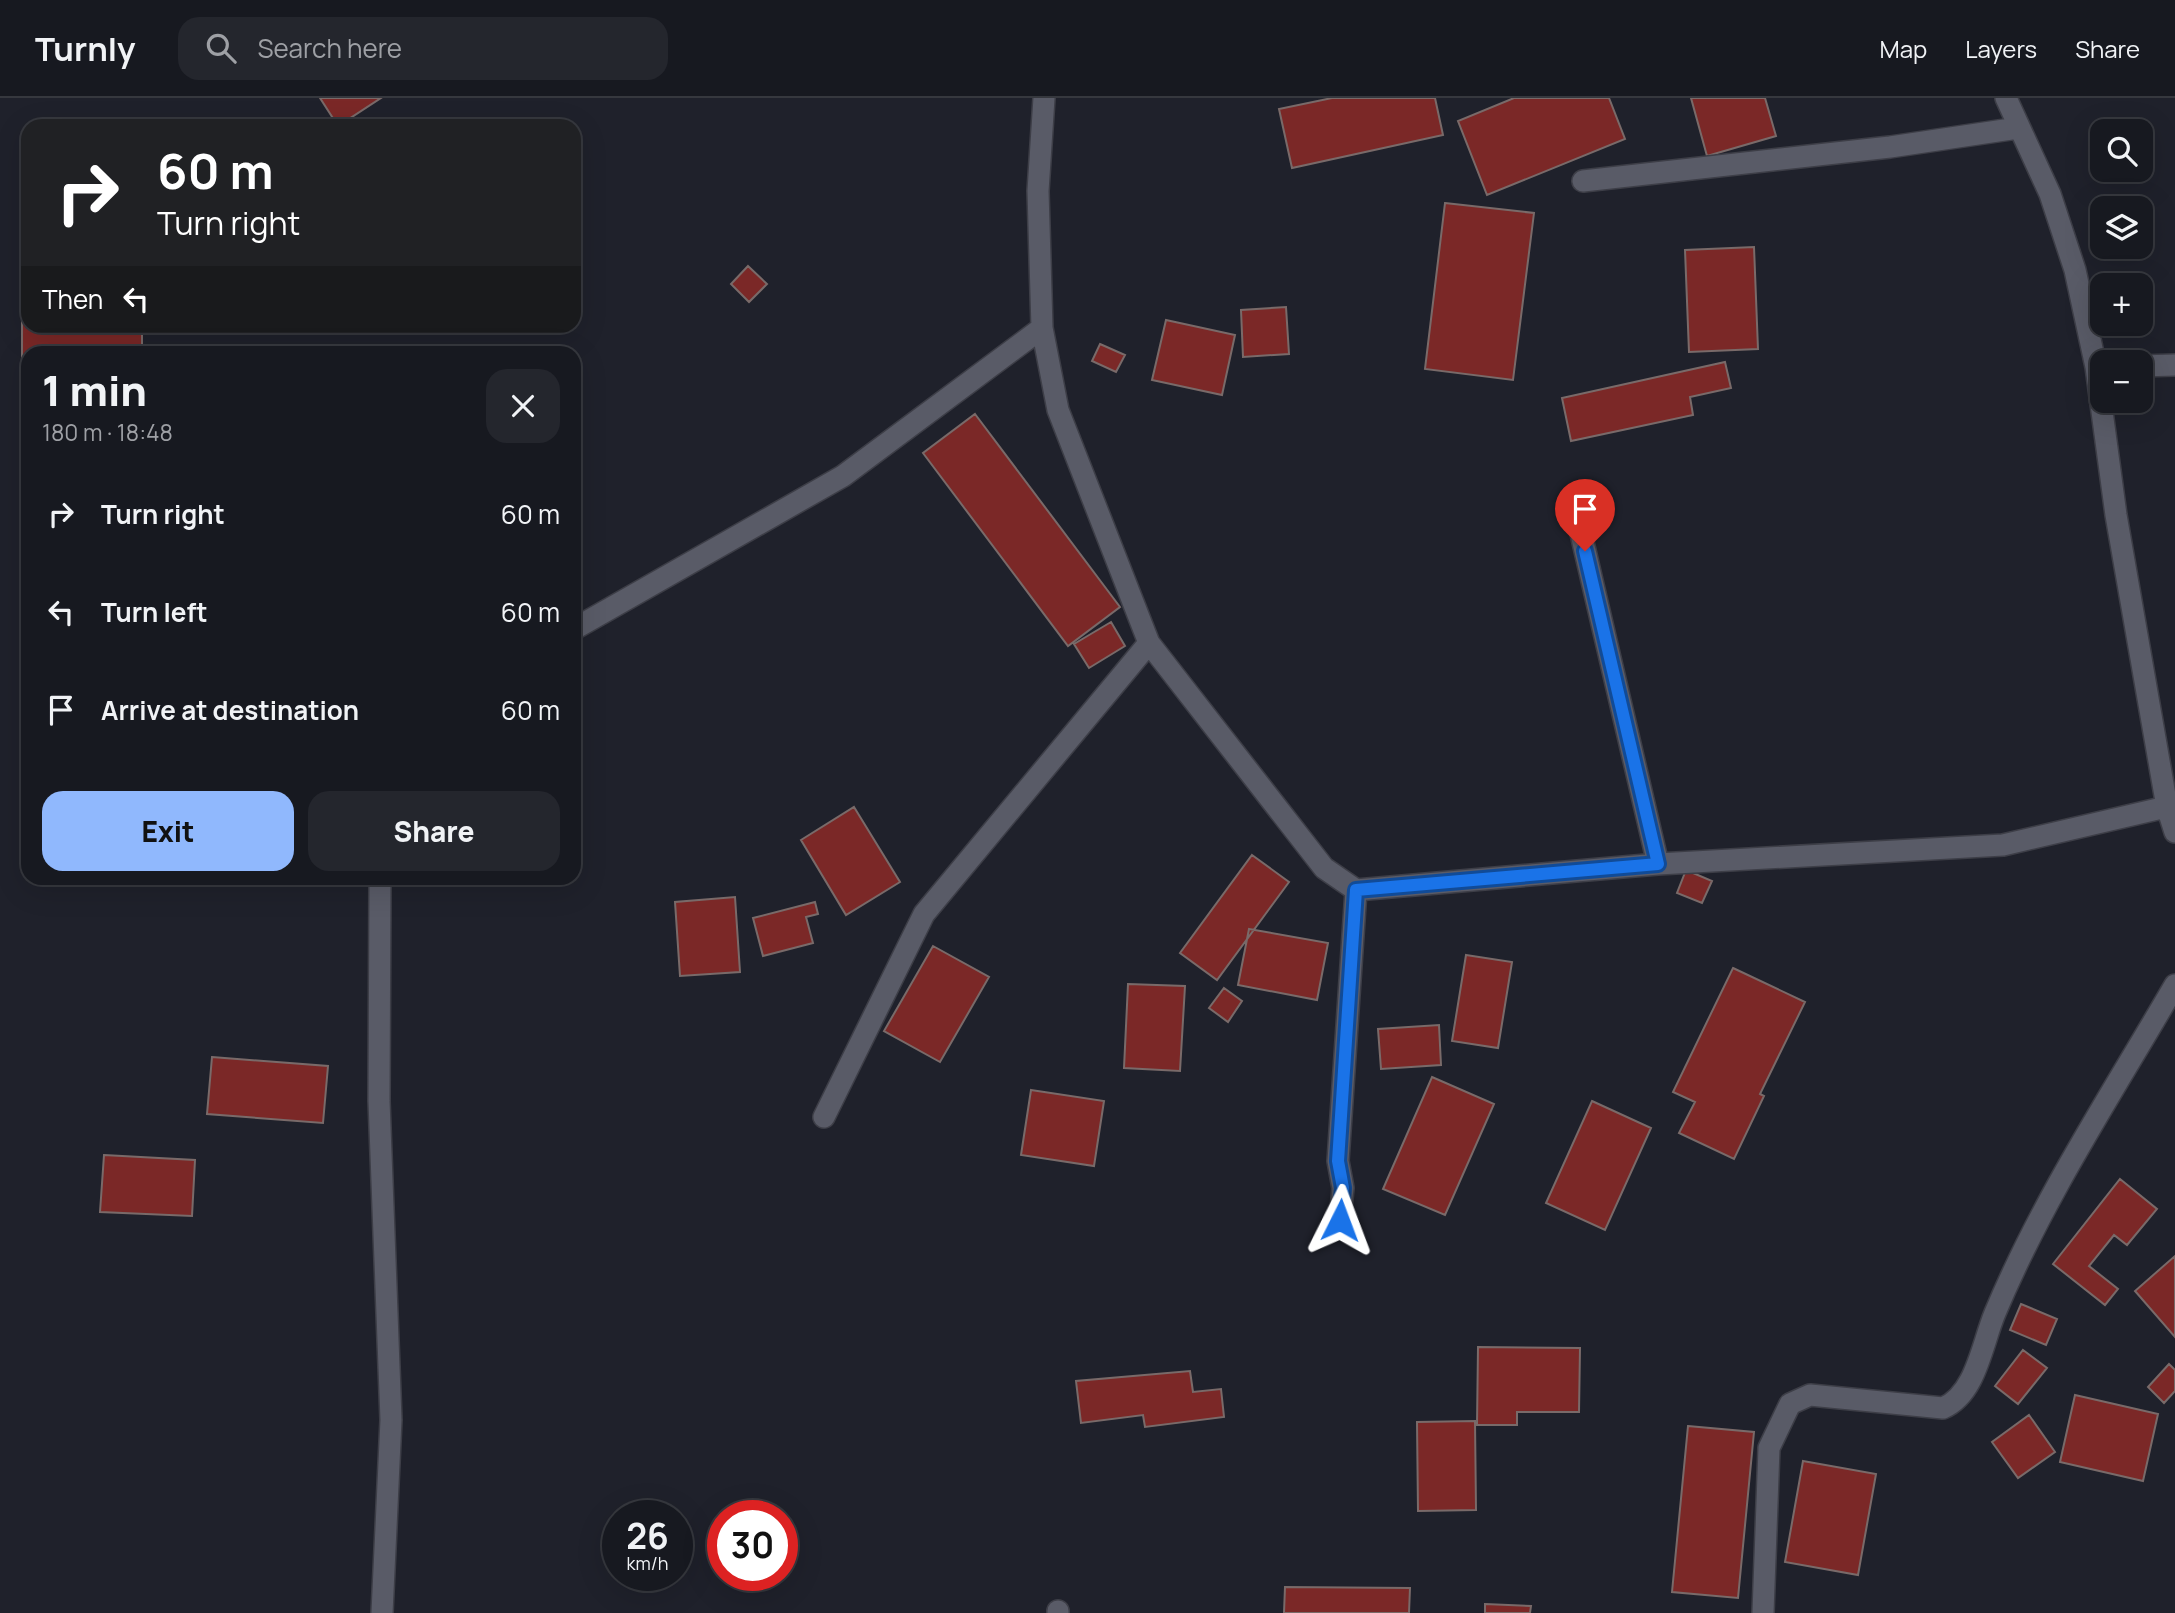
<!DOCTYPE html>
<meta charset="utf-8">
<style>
body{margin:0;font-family:Manrope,sans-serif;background:#24262d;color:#f1f3f6;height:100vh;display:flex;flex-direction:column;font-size:26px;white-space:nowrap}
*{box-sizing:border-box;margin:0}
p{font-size:23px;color:#9ea0a5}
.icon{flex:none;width:38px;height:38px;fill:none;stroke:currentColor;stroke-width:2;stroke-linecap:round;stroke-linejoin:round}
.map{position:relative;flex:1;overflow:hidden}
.details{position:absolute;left:21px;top:248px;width:560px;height:539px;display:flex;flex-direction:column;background:#171920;border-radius:21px;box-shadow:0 7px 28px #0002,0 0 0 2px #36383e}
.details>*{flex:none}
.banner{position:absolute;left:21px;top:21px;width:560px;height:214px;border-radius:21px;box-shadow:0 7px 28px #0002,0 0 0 2px #36383e;background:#202124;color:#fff;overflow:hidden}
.fabs{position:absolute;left:2090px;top:21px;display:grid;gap:14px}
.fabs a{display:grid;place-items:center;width:63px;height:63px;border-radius:14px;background:#171920;box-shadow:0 7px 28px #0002,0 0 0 2px #36383e;font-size:35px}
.speed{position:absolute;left:602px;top:1402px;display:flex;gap:14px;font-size:35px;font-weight:700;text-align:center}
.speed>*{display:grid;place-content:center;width:91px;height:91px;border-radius:50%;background:#171920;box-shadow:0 7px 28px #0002,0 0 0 2px #36383e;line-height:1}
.speed small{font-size:18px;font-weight:400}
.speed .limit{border:10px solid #d22;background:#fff;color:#111}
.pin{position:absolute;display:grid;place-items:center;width:60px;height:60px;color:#fff;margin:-72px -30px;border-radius:50% 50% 50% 0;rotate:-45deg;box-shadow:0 0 7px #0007}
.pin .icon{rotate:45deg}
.me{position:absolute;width:77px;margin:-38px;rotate:3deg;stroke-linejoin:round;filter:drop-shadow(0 0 5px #0008)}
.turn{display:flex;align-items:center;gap:24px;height:147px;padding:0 21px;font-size:32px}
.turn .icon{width:91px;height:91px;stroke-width:2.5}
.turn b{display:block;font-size:49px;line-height:60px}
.then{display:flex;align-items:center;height:66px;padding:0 21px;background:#0003;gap:14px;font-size:26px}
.round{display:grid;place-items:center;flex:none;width:74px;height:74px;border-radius:21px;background:#24262d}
.overview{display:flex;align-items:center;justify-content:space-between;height:119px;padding:0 21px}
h1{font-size:42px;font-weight:800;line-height:52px}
.action{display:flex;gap:14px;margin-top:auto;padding:14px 21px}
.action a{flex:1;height:80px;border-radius:21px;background:#90b8fd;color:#111;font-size:28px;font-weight:800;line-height:80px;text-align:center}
.action a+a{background:#24262d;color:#f1f3f6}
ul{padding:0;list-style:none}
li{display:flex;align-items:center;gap:21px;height:98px;padding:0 21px}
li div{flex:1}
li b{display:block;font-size:26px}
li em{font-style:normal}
header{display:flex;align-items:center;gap:42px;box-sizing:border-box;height:98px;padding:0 35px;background:#171920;border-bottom:2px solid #36383e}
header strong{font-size:33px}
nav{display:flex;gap:38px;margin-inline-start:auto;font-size:24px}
.search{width:490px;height:63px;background:#24262d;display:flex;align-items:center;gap:18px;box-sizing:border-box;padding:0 24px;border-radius:21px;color:#9ea0a5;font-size:26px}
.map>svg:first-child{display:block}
.building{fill:#7b2827;stroke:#796a69;stroke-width:2}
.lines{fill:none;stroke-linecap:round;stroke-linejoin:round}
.minor-casing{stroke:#3d3e47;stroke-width:24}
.minor{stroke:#595b67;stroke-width:21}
.route-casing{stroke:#114b97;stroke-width:18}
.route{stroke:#1a73e8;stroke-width:12}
</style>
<header>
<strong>Turnly</strong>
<div class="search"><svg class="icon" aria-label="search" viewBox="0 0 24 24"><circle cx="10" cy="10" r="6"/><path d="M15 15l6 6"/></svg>Search here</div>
<nav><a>Map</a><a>Layers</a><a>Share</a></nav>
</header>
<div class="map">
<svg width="2175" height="1515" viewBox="0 0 2175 1515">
<rect width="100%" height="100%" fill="#1f212b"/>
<path class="building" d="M320,0H381L338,28Z
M1332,0H1435L1443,37L1292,70L1279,11Z
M1514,0H1609L1625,41L1487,97L1458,23Z
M1691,0H1765L1776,38L1707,58Z
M1445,105L1534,115L1513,282L1425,271Z
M1754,149L1758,251L1689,254L1685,152Z
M748,168L767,186L749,204L731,186Z
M1286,209L1289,256L1243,259L1241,212Z
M22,212H28V228H142V256H28V267H22Z
M1166,222L1235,237L1222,297L1152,282Z
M1100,246L1125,257L1116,274L1092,263Z
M1725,264L1731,290L1690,299L1693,317L1571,343L1562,300Z
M975,316L1120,509L1068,548L923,355Z
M1111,524L1125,548L1089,570L1074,546Z
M854,709L900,784L846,817L801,742Z
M1252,757L1289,784L1217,882L1180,855Z
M1686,772L1712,783L1702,805L1677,795Z
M735,799L740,874L680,878L675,804Z
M815,804L818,816L806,819L813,845L763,858L753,820Z
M1249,831L1328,845L1317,902L1238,887Z
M933,848L989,879L940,964L884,933Z
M1466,857L1512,864L1498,950L1452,943Z
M1733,870L1805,904L1760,996L1764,998L1734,1061L1679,1035L1695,1004L1673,994Z
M1128,886L1185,888L1180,973L1124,970Z
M1224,890L1242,903L1228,924L1209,910Z
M1439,927L1441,967L1381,971L1378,931Z
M212,959L328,968L323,1025L207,1016Z
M1432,979L1494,1006L1445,1117L1383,1091Z
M1031,992L1104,1003L1094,1068L1021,1057Z
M1592,1003L1651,1030L1605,1132L1546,1105Z
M104,1057L195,1062L192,1118L100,1114Z
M2120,1081L2157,1111L2127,1147L2114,1137L2089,1168L2118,1191L2105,1207L2053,1166Z
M2175,1158V1239L2135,1193Z
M2021,1206L2057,1221L2046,1247L2010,1232Z
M1478,1249L1580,1250L1579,1314H1517V1327H1477Z
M2023,1252L2047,1270L2018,1306L1995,1288Z
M2169,1266L2175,1272V1293L2164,1305L2148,1289Z
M1190,1273L1193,1294L1221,1291L1224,1319L1145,1329L1143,1317L1081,1325L1076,1283Z
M2075,1297L2158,1316L2143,1383L2060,1364Z
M2029,1317L2055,1354L2018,1380L1992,1344Z
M1475,1323L1476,1412L1418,1413L1417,1324Z
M1688,1328L1754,1334L1738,1500L1672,1494Z
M1803,1363L1876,1376L1858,1477L1785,1464Z
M1285,1489L1410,1490L1409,1515H1284Z
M1485,1506L1531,1508L1530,1515H1485Z"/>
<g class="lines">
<defs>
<path id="minor" d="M1044,0L1038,93L1042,230L1058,312L1149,545L1324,770L1356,792L1658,766L2003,747L2175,707
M2006,0L2050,96L2075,172L2096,269L2116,417L2167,709L2175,734
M1583,83L1890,49L2018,30
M2140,268L2175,267
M1579,427L1658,766
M574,531L843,378L1042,230
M380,780L379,1003L391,1322L382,1515
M824,1019L924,816L1149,545
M1340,1122L1343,1090L1338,1063L1356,792
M1058,1515V1513
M1763,1515L1769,1350L1790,1306L1810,1297L1943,1310C1976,1296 1982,1246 1995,1215C2043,1100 2113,994 2175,887"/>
</defs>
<use href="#minor" class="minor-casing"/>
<use href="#minor" class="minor"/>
</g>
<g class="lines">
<defs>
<path id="route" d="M1340,1122L1343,1090L1338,1063L1356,792L1658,766L1585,453"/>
</defs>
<use href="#route" class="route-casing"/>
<use href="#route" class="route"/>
</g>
</svg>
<div class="fabs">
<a><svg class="icon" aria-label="search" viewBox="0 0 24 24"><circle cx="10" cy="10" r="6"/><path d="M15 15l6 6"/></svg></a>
<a><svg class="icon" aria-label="layers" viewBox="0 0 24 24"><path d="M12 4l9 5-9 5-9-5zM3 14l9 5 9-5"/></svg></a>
<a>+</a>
<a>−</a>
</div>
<div class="speed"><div>26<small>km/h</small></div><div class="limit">30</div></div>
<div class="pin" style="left:1585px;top:453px;background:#d93025"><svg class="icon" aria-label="arrive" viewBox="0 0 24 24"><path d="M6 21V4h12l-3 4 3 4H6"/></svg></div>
<svg class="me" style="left:1340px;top:1122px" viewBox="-20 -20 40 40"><path d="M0-17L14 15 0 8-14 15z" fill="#1a73e8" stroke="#fff" stroke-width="4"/></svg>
<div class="banner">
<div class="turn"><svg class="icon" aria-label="right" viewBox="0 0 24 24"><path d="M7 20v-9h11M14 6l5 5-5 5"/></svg><div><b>60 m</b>Turn right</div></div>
<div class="then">Then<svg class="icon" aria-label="left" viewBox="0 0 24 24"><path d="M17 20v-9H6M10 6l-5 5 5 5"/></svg></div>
</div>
<section class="details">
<div class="overview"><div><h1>1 min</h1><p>180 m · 18:48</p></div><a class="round"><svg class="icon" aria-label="close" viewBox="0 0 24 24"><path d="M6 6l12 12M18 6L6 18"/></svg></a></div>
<ul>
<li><svg class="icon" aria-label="right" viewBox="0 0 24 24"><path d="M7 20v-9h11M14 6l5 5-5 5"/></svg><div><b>Turn right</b></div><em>60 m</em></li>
<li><svg class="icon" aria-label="left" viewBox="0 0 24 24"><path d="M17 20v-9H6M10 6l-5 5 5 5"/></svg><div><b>Turn left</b></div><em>60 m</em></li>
<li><svg class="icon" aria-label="arrive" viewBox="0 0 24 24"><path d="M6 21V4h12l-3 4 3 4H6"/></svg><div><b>Arrive at destination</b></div><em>60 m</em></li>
</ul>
<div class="action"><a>Exit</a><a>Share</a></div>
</section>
</div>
